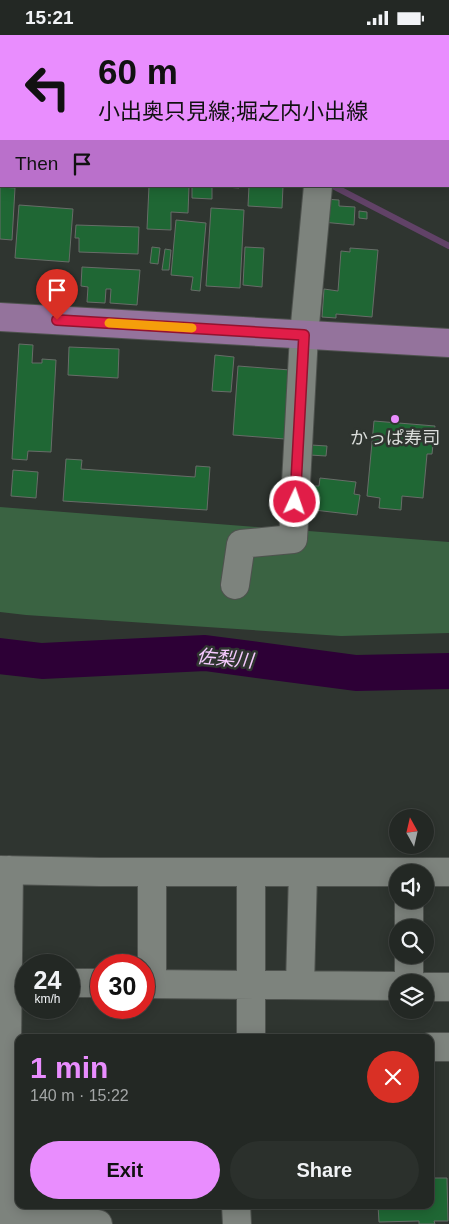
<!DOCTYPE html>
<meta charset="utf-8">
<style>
body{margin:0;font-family:Helvetica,"Noto Sans JP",sans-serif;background:#2b302c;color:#f1f3f6;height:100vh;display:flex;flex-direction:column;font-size:19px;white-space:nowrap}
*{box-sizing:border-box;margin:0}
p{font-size:16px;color:#a3a6a6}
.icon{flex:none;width:28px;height:28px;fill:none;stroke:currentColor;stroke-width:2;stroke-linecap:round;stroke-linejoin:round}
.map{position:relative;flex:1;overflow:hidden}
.sheet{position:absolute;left:15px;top:999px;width:419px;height:175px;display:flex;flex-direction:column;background:#232824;border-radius:10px;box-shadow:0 2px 12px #0003,0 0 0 1px #404441}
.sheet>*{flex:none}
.hud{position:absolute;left:0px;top:0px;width:450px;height:152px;box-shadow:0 2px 12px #0003,0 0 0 1px #404441;background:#e98dfe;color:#111;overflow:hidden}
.needle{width:32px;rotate:352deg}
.buttons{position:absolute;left:389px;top:774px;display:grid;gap:10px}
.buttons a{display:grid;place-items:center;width:45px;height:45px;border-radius:50%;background:#232824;box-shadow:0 2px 12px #0003,0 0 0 1px #404441;font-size:25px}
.speed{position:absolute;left:15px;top:919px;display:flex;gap:10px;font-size:25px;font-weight:700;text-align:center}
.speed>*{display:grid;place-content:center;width:65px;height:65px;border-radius:50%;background:#232824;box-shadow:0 2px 12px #0003,0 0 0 1px #404441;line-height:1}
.speed small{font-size:12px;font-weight:400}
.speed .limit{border:8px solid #d22;background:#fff;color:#111}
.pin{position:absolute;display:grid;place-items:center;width:42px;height:42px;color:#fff;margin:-51px -21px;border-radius:50% 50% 50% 0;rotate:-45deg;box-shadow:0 0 5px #0007}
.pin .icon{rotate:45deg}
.me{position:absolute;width:55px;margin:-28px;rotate:3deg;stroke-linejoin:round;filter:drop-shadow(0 0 4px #0008)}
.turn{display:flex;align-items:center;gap:18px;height:105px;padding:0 15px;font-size:22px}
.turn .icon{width:65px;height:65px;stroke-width:2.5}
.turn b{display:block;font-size:35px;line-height:42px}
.then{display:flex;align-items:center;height:48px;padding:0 15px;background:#0003;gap:10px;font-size:19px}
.round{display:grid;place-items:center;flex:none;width:52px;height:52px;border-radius:26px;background:#2b302c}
.headline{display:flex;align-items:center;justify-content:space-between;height:85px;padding:0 15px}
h1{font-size:30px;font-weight:700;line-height:38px;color:#e98dfe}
.primary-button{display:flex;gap:10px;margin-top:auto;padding:10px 15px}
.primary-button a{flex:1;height:58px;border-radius:30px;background:#e98dfe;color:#111;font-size:20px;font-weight:700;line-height:58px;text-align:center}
.primary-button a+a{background:#2b302c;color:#f1f3f6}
.status{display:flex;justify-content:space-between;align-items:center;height:35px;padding:0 25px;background:#232824;direction:ltr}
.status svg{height:14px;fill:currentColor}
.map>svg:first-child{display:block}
.green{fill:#3a6342}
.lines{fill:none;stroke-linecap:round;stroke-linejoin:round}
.stream{stroke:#614267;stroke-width:6}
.river{stroke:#2d0036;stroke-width:36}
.building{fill:#1f6734;stroke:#676d68}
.minor-casing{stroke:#4e524e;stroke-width:30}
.major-casing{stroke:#4e524e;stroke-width:30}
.minor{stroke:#7d837d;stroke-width:28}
.major{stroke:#94739c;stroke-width:28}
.route-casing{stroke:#92132f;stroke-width:12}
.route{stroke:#e11d48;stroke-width:9}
.slow{stroke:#f59e0b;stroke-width:9}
.poi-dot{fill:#e98dfe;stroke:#2f3530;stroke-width:2}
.labels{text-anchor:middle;stroke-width:5;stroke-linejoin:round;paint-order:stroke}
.poi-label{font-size:18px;fill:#daddda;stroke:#2f3530}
.water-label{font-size:19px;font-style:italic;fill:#f6cbff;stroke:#2f3530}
</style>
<div class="status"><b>15:21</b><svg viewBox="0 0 49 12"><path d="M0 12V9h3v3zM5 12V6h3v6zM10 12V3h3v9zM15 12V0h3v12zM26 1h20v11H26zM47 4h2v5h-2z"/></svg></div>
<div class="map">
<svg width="449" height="1189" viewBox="0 0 449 1189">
<rect width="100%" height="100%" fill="#2f3530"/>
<path class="green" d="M0,472L449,507V598L341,601L26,580L0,577Z"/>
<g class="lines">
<path class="stream" d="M41,0L43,1
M333,151L449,211"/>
<path class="river" d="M0,621L42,626L205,618L356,638L449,636"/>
</g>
<path class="building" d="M0,3L1,4V48H0Z
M149,151H189L188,178L171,177V195L147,194Z
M192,151H239V153L212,151V164L192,163Z
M249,151H283L282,173L248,171Z
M0,152L15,153L12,205L0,204Z
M324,164L339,165V171L355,172L354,190L322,187Z
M19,170L73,174L69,227L15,223Z
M211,173L244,175L240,253L206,251Z
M359,176L367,177V184L359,183Z
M176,185L206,188L200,256L191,255L193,242L171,240Z
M76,190L139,192L138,219L79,217V203H75Z
M152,212L160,213L158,229L150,228Z
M245,212L264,213L262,252L243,250Z
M350,213L378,215L372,282L336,279V283L322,282L324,254L338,256L341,216L350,217Z
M165,214L171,215L169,235H162Z
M82,232L140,235L137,270L110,268L111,254H106L105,268L87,267L88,252L81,251Z
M19,309L33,310L32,328H42V324L56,325L51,417L28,416L27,425L12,424Z
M69,312L119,314L118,343L68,340Z
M215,320L234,322L231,357L212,356Z
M238,331L290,335L285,404L233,400Z
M374,386L435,391L432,419H427L423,463L402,461L401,475L379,473L380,463L367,461Z
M311,410L327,411L326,421L310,420Z
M66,424L82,425L81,434L195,442L196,431L210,432L207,475L63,466Z
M13,435L38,437L36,463L11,461Z
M320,443L356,447L354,459L360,460L357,480L314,475L315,463H311L313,451H319Z
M430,1143H447L448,1186H434L435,1189H419V1186L379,1187L378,1170H430Z"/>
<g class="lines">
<defs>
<path id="minor" d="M326,1V0
M0,89L1,90
M235,550L241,509L293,504L304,300L318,151
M0,835L100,837H449
M152,837V949
M409,865V892
M409,920V948
M69,948H101
M144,949L398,951
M300,950L303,837
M425,952H449
M251,1002V837
M430,1012H449
M236,1170L237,1189
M0,1180L46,1182L98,1189
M5,1180L9,835"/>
<path id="major" d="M0,282L449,308"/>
</defs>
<use href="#minor" class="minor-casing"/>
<use href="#major" class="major-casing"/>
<use href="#minor" class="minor"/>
<use href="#major" class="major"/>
</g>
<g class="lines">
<defs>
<path id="route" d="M57,285L304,300L295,467"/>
</defs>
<use href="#route" class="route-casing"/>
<use href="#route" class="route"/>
<path class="slow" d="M109,288L192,293"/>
</g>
<circle class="poi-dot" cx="395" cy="384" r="5"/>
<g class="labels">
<g class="poi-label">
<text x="395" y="409">かっぱ寿司</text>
</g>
<g class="water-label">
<text transform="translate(225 623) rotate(5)" y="7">佐梨川</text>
</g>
</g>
</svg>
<div class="buttons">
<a><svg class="needle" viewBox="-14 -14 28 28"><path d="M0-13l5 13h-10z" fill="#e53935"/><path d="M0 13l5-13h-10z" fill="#a3a6a6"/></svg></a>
<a><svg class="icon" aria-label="sound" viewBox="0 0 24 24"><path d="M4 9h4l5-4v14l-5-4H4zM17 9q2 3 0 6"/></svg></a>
<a><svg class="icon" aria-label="search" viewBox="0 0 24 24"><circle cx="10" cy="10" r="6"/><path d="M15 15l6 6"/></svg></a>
<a><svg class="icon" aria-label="layers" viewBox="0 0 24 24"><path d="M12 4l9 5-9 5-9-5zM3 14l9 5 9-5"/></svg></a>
</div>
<div class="speed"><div>24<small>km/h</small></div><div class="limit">30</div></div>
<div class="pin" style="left:57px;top:285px;background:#d93025"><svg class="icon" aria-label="arrive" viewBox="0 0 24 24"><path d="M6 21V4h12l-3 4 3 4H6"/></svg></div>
<svg class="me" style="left:295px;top:467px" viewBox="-20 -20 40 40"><circle r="17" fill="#e11d48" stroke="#fff" stroke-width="3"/><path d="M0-11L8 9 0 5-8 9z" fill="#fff"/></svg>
<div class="hud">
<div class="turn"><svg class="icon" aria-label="left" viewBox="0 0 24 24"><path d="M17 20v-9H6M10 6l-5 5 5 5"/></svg><div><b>60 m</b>小出奥只見線;堀之内小出線</div></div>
<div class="then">Then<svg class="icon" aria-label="arrive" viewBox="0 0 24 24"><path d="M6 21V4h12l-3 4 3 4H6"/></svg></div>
</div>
<section class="sheet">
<div class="headline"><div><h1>1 min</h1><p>140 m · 15:22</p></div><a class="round" style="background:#d93025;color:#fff"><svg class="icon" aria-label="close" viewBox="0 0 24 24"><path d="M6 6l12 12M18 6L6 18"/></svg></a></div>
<div class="primary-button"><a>Exit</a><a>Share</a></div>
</section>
</div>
